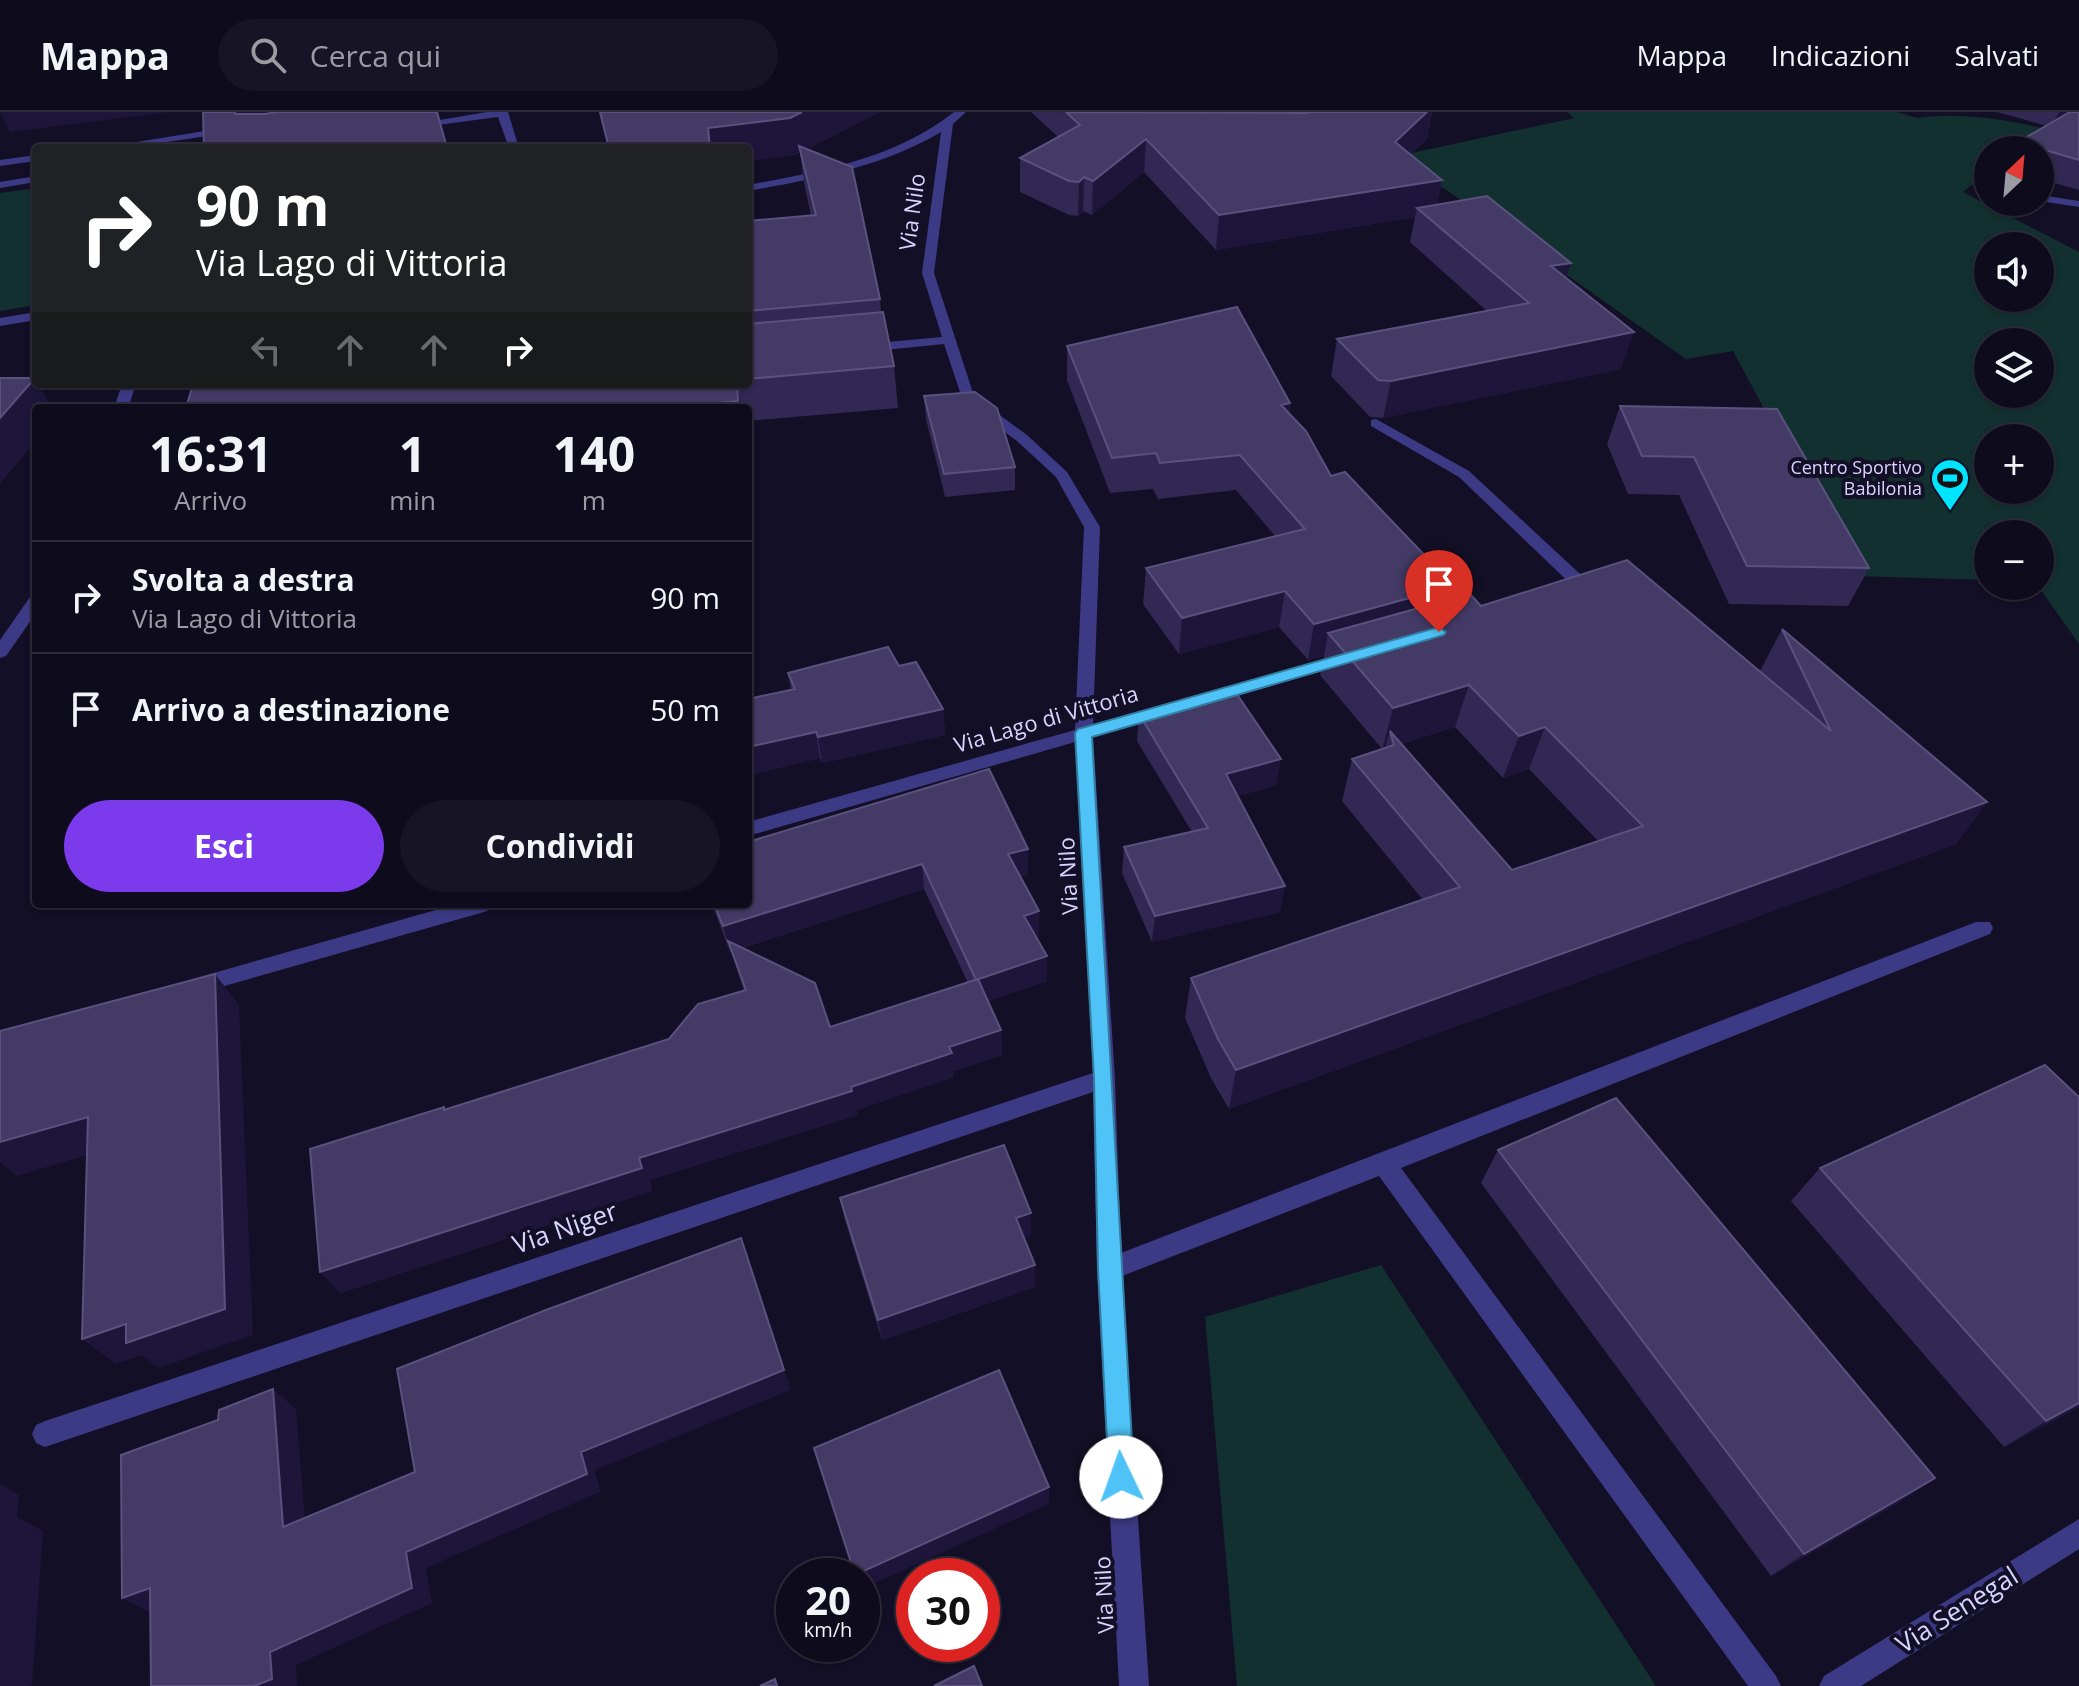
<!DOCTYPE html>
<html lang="it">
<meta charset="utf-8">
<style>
body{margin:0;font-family:"Open Sans",sans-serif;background:#171425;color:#f1f3f6;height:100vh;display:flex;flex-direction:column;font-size:30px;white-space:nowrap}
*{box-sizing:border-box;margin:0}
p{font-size:26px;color:#9b9ba3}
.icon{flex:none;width:44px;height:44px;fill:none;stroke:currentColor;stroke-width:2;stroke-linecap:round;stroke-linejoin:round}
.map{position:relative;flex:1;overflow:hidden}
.drawer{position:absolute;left:32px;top:292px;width:720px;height:504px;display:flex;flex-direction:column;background:#0e0b1c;border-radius:8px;box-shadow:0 2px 6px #0004,0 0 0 2px #2e2b3b}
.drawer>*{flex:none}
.top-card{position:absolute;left:32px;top:32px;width:720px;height:244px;border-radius:8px;box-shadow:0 2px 6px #0004,0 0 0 2px #2e2b3b;background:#202124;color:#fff;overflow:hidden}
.needle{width:52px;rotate:26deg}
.buttons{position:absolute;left:1974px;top:24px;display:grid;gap:16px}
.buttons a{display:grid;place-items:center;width:80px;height:80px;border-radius:50%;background:#0e0b1c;box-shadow:0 2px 6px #0004,0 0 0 2px #2e2b3b;font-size:40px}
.speed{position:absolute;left:776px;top:1446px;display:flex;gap:16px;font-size:40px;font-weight:700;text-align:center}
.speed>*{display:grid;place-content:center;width:104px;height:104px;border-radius:50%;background:#0e0b1c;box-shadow:0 2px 6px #0004,0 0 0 2px #2e2b3b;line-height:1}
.speed small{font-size:20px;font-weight:400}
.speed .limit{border:12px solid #d22;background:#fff;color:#111}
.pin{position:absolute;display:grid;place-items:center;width:68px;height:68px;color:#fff;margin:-82px -34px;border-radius:50% 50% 50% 0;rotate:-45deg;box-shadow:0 0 8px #0007}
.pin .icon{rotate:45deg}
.me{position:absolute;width:88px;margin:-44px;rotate:357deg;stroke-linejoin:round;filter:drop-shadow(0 0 6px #0008)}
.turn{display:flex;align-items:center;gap:28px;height:168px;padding:0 32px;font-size:36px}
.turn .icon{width:104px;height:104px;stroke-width:2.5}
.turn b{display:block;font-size:56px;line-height:68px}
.lanes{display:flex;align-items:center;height:76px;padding:0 32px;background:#0003;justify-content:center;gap:40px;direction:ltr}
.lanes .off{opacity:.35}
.eta{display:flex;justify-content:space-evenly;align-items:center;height:136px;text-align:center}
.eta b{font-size:48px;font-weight:700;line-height:56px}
.cta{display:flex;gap:16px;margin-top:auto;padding:16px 32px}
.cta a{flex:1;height:92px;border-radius:48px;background:#7c3aed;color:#fff;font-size:32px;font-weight:700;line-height:92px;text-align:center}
.cta a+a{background:#171425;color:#f1f3f6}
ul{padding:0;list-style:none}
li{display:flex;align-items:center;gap:24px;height:112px;padding:0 32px;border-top:2px solid #2e2b3b}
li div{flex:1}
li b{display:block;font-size:30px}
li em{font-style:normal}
header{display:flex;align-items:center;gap:48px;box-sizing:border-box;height:112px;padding:0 40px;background:#0e0b1c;border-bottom:2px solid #2e2b3b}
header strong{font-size:38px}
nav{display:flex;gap:44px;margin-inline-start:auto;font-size:28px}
.search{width:560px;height:72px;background:#171425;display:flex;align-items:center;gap:20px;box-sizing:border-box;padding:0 28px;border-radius:44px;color:#9b9ba3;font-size:30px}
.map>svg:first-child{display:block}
.green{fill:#12302f;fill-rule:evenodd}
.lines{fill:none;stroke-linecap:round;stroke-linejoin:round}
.minor{fill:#3d3a85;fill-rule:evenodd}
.wall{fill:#312854;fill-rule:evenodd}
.shaded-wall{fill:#1d163a}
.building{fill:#433a66;stroke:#5a527e;stroke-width:2}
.route{fill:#4fc3f7;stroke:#337fa1;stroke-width:2}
.labels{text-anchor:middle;stroke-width:8;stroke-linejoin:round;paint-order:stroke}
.far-poi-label{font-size:18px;fill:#d9d4ff;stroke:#130f26;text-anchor:end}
.street-label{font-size:22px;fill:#d9d4ff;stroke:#130f26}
.near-street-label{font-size:26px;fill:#d9d4ff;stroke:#130f26}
</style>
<header>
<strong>Mappa</strong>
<div class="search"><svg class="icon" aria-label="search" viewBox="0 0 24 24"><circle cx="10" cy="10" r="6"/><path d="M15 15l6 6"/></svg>Cerca qui</div>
<nav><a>Mappa</a><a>Indicazioni</a><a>Salvati</a></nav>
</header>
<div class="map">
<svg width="2079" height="1574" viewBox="0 0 2079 1574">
<rect width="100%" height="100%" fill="#130f26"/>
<path class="green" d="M1567,0H1897L1917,6C1956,0 2007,7 2045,17L2016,38H1988V60L1963,80L2079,140V532L2038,474L2040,422H1988V468L1854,464L1733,239L1686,247L1398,44L1574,6ZM1988,134H2040V186H1988ZM1988,230H2040V282H1988ZM1988,326H2040V378H1988Z
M36,76V193L0,199V81Z
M1381,1153L1656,1574H1237L1205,1205Z"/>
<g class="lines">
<path class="minor" d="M487,0H508L519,36H509L498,5L415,16L410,13Z
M954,0H966L953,12L934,161L974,284L1027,323L1067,360L1100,415L1093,613L1164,593L1173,599L1170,603L1093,625L1115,967L1121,1141L1976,810H1990L1993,816L1990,822L1401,1056L1776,1564L1781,1574H1748L1379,1064L1122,1164L1149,1574H1119L1097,1157L1093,980L45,1335L36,1331L32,1322L36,1313L45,1309L1093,961L1075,630L748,724V710L1075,618L1084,415L1056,365L1017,329L963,289L944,232L865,240L858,236L865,232L942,225L922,161L941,20C882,55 815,67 748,79V73C822,59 894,47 954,0Z
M230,15L235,18L234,20L127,36H99Z
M36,43V49L0,54V48Z
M1988,62V73L1979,70V66Z
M36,64V70L0,76V70Z
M2040,83L2079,89V95L2040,89Z
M36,200V208L0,214V206Z
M122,272H136L128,296H114Z
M1376,307L1469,359L1593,474V482H1581L1459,365L1371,314V308Z
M36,484V501L6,544L0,546V528L30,485Z
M1348,540L1357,546L1354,550L1210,591L1201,585L1204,581Z
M457,792H494L491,797L484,800L196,882L189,880L185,874L189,868L196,866Z
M2079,1407V1437L1861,1574H1819L1824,1564Z"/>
</g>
<path class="wall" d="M599,0H880L807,37L880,187L881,200L894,254L898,296L748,309V296H186L193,272H748V109L811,104L804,71L800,40L794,43L748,36H608Z
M1031,0L1308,1L1309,0H1432L1427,27L1411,42L1442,68L1437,93L1571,151L1566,167L1621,257L1383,306L1370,305L1331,264L1337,227L1487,199L1410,130L1415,105L1216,138L1144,60L1092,103L1083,99L1078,104L1069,103L1020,80V46L1058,25Z
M1997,0H2079V78L2040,67V38H2014L2018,30L2047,14Z
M1067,234L1290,291L1289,301L1331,364L1451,487L1760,559L1782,517L1987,690L1956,732L1229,997L1211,966L1185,906L1191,866L1423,788L1342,689L1352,647L1382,637L1320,563L1324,544L1308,548L1279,515L1179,542L1143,492L1146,456L1275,424L1236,378L1158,387L1153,377L1110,381L1067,268ZM1455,615L1503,666L1529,657L1598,729L1512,758L1401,632Z
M924,284L1015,355V378L945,385L926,307Z
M1620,294L1869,456L1848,494L1729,492L1679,383L1628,382L1607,332Z
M899,554L943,597L945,623L822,651L820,646L748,663V587L791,578L788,561Z
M1139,602L1276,673L1237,684L1280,800L1152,830L1122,761L1124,735L1192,720L1137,629Z
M748,730L1028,762L1021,765L1039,799V824L1036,825L1047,844V869L988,889L1001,918L1002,943L954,959V965L856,998L857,1003L649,1068L652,1079L340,1181L446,998L669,927L744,879L731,839L730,840L712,792H748ZM924,777L968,871L830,915L742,836Z
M2079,985V1295L2004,1335L1791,1089L1820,1056Z
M1498,1038L1935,1366L1898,1391L1771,1464L1481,1071Z
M840,1086L1031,1123L1024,1126L1035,1175L882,1228L845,1108Z"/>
<path class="shaded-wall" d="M0,0H169L10,20Z
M212,0H437L218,14Z
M802,0H880L801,40L799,34L800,40L794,43L748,49V36H710L708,16Z
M1427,0H1432L1427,27L1389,63L1395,30Z
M2059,0H2079L2051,15Z
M1146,27L1144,60L1092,103L1093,69Z
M1084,65L1083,99L1078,104L1079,70Z
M1442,68L1435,102L1417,96L1415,105L1216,138L1219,103Z
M1571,151L1560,186L1551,154Z
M1634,220L1621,257L1383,306L1391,269Z
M35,266L36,272H38L52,296H36V328L0,372V306Z
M737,272L741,296H740L738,289Z
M1290,291L1285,326L1281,293Z
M1454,474L1444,510L1328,521L1324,544L1308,548L1314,512Z
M1285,479L1279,515L1179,542L1182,506Z
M1469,573L1455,615L1394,634L1390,619L1385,637L1382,638L1393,596Z
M943,597L945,623L822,651L818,625Z
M1545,615L1529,657L1503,666L1519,624Z
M816,620L820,646L748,663V635Z
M1281,647L1276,673L1222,688L1226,662Z
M1987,690L1956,732L1229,997L1236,958Z
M1028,737V762L1009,768L1008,742Z
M922,752L924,777L732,839L728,829L731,839L730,840L723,814Z
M1285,774L1280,800L1152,830L1155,804Z
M1039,799V824L1025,829L1024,804Z
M1047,844V869L978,893L976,868Z
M215,862L239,893L253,1223L158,1256L142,1243L116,1252L82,1227Z
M1001,918L1002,943L954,959V965L856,998L857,1003L649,1068L652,1079L340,1181L320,1160L639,1046L851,975L949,935Z
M88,1005L118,1034L17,1064L0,1050V1030Z
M1031,1101V1123L1016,1128V1106Z
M741,1126L791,1278L595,1358L600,1380L426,1456L432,1491L296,1553L297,1574H254L270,1540L406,1440L581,1340Z
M1035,1153V1175L882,1228L878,1208Z
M273,1277L296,1297L307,1432L283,1415Z
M2079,1291V1295L2004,1335L2046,1309Z
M1935,1366L1898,1391L1771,1464L1804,1442Z
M0,1372L19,1383L17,1405L43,1419L32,1573L29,1574H0Z
M1049,1375V1392L862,1477V1464H855V1463Z
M150,1476L151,1501L122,1486Z"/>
<path class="building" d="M203,0H234L236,2H265L276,0H437L447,36H204Z
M600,0H802L790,6L708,16L710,36H609Z
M1066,0L1308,1L1309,0H1427L1395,30L1442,68L1219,103L1146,27L1093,69L1084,65L1079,70L1069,69L1020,46L1080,13Z
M2070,0H2079V48L2018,30Z
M799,34L852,55L880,187L748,199V109L816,103Z
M1487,84L1571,151L1551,154L1634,220L1391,269L1378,268L1337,227L1529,191L1417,96Z
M1237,195L1290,291L1281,293L1306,319L1331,364L1345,360L1454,474L1314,512L1285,479L1182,506L1146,456L1305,417L1240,343L1160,351L1156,341L1112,346L1067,234Z
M883,200L894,254L748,267V212Z
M0,266H35L0,306Z
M193,272H737L738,289L669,296H186Z
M975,280L997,296L1015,355L944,362L924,284Z
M1620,294L1777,297L1869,456L1747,454L1694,345L1642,344Z
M1627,448L1831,619L1782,517L1987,690L1236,958L1218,927L1191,866L1460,775L1352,647L1394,633L1390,619L1512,758L1643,714L1545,615L1519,624L1469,573L1393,596L1328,521L1470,482L1481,494Z
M888,535L899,554L916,550L943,597L818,625L816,620L748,635V587L795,577L788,561Z
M1234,578L1281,647L1226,662L1285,774L1155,804L1124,735L1208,716L1139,602Z
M989,657L1028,737L1008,742L1039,799L1024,804L1047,844L976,868L922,752L723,814L714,792H748V730Z
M728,829L815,871L830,915L978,867L1001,918L949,935L952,941L851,975L852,979L639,1046L642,1056L320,1160L310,1037L444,995V998L669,927L698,892L746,878Z
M215,862L225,1197L126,1231V1212L82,1227L88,1005L0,1030V919Z
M2045,953L2079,985V1291L2046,1309L1820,1056Z
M1616,986L1935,1366L1804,1442L1498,1038Z
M1004,1033L1031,1101L1016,1106L1035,1153L878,1208L840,1086Z
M741,1126L784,1258L581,1340L587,1362L406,1440L412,1476L270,1540L272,1567L254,1574H151L150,1476L122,1486L121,1343L218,1308L219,1298L273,1277L283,1415L415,1360L397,1257L546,1198Z
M999,1258L1049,1375L855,1463L814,1336Z
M974,1554L982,1574H934Z
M775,1567L777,1574H760Z"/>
<path class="route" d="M1439,515L1446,520L1444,523L1092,625C1108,872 1118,1119 1134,1365L1130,1374L1121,1378L1113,1374L1109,1365L1098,1157L1094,967L1075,621L1078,617Z"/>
<defs>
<symbol id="stadium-pin" viewBox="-11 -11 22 30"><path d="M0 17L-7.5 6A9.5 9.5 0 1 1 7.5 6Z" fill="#00e5ff" stroke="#130f26"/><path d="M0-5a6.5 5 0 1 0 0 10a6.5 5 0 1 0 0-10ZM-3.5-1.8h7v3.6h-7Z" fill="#111"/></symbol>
</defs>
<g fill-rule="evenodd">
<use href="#stadium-pin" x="1928" y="344" width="44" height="60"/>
</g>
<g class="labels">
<g class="far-poi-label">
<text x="1922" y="362">Centro Sportivo<tspan x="1922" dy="21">Babilonia</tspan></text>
</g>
<g class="street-label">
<text transform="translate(912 100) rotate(-82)" y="8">Via Nilo</text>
<text transform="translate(1046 607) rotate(-16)" y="8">Via Lago di Vittoria</text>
<text transform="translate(1068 764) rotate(-93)" y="8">Via Nilo</text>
<text transform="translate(1104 1483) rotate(-93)" y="8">Via Nilo</text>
</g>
<g class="near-street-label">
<text transform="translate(565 1116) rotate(-19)" y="9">Via Niger</text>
<text transform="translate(1957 1498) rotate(-32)" y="9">Via Senegal</text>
</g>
</g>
</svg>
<div class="buttons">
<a><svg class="needle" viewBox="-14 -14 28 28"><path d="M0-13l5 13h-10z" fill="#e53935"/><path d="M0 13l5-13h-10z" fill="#9b9ba3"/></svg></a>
<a><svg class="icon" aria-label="sound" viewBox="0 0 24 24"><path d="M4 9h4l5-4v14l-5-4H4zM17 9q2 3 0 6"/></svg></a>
<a><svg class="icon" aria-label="layers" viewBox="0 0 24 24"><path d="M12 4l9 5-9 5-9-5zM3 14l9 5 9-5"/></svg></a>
<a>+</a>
<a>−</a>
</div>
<div class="speed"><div>20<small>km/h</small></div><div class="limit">30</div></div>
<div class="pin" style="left:1439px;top:520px;background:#d93025"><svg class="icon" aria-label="arrive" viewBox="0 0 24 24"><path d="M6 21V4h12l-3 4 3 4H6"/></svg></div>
<svg class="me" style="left:1121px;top:1365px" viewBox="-20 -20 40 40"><circle r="19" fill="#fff"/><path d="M0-13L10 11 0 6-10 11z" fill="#4fc3f7"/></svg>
<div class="top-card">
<div class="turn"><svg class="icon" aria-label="right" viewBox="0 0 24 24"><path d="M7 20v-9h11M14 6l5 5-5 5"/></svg><div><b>90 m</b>Via Lago di Vittoria</div></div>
<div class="lanes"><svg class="icon off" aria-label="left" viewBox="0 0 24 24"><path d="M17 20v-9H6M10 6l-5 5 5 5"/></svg><svg class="icon off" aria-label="ahead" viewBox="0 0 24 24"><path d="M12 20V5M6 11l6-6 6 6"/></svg><svg class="icon off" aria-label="ahead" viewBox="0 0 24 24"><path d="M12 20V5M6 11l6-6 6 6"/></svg><svg class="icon" aria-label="right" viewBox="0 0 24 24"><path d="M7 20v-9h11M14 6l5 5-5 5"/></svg></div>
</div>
<section class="drawer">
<div class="eta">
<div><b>16:31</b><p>Arrivo</p></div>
<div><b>1</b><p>min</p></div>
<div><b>140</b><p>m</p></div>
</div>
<ul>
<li><svg class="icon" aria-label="right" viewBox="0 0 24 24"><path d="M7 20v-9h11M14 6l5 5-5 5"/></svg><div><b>Svolta a destra</b><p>Via Lago di Vittoria</p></div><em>90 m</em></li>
<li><svg class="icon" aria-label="arrive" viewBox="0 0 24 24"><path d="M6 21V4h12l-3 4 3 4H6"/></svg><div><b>Arrivo a destinazione</b></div><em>50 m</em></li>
</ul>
<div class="cta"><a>Esci</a><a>Condividi</a></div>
</section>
</div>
